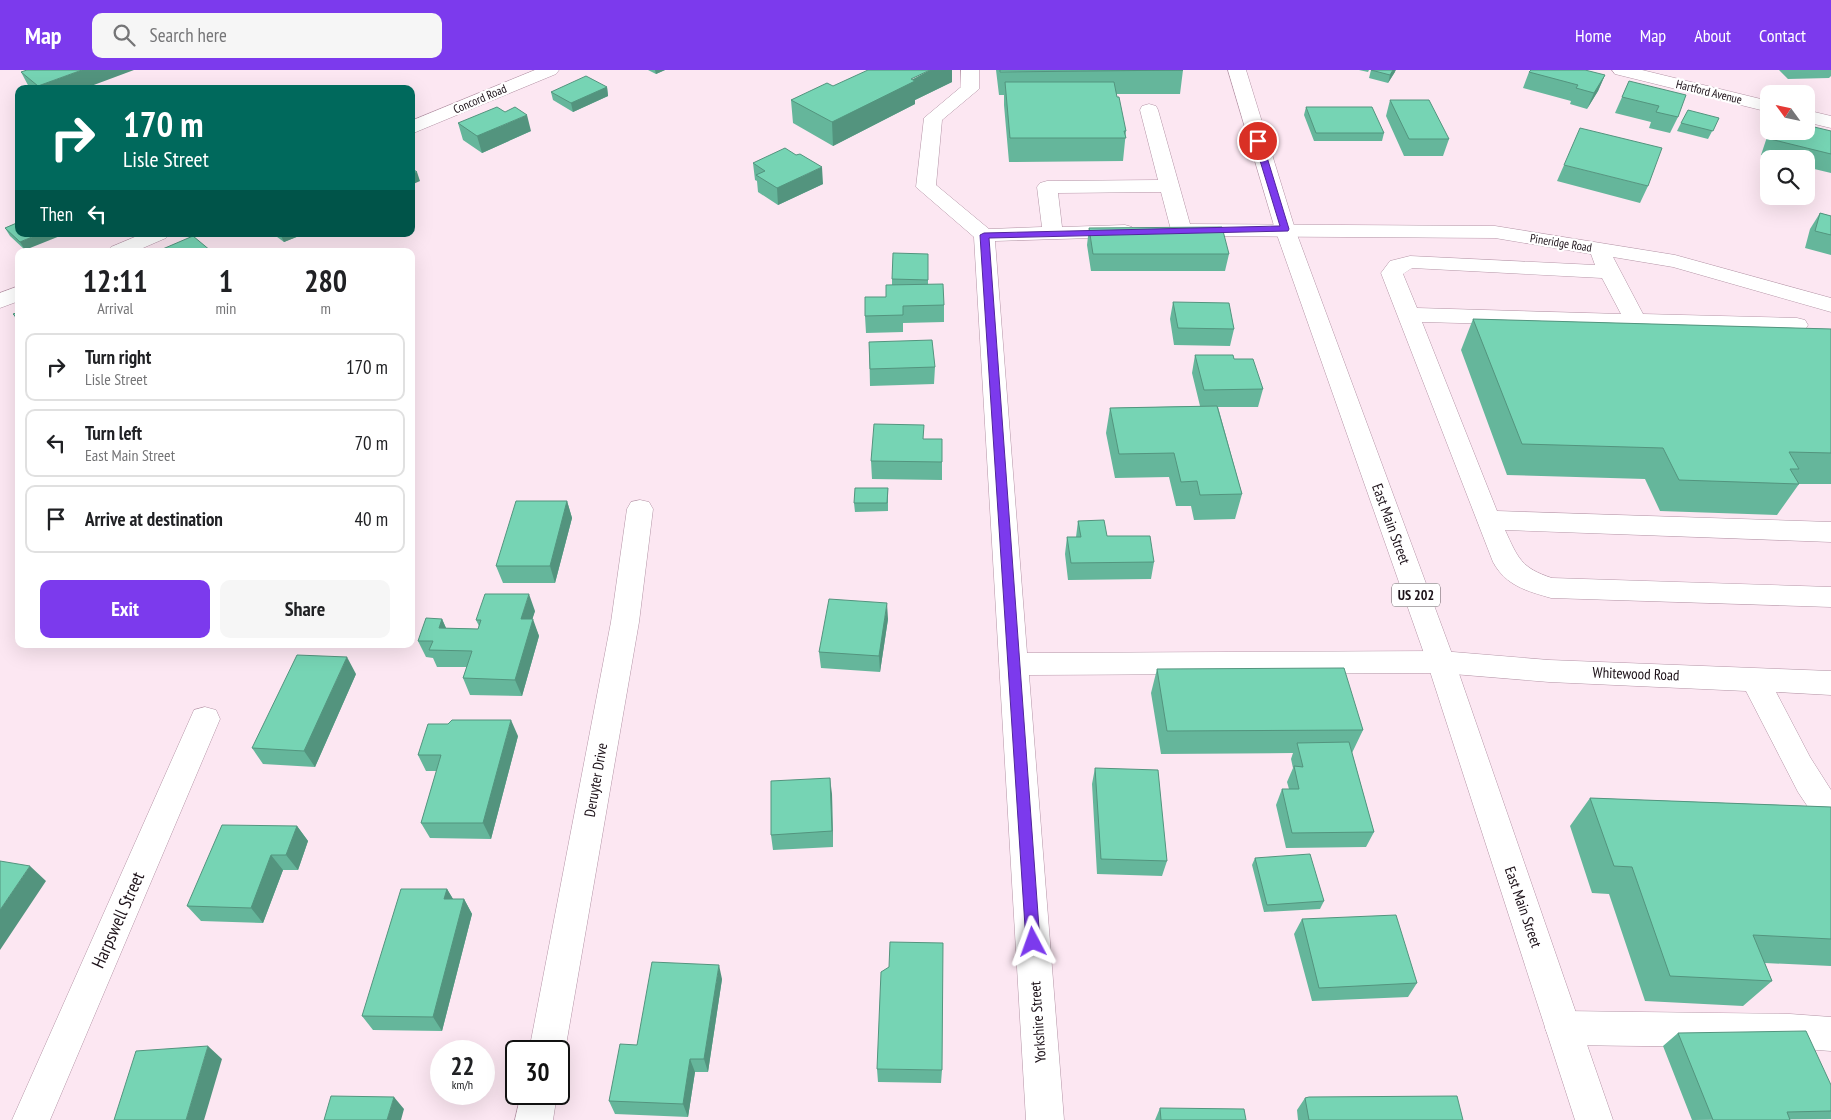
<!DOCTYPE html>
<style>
body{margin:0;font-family:"PT Sans Narrow",sans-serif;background:#f6f6f6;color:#202124;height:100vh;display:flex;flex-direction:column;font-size:19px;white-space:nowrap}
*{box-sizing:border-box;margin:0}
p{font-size:16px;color:#757577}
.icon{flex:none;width:28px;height:28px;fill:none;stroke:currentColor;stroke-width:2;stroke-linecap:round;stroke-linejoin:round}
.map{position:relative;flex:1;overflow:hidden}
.sheet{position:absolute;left:15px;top:178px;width:400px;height:400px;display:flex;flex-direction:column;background:#fff;border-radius:10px;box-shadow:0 5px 20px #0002}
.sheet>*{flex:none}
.guide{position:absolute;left:15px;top:15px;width:400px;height:152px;border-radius:10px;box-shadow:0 5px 20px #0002;background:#00695c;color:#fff;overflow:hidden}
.needle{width:32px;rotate:303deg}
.buttons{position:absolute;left:1760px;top:15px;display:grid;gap:10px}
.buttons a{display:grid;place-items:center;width:55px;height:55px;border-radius:10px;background:#fff;box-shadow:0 5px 20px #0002;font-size:25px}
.speed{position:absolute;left:430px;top:970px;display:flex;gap:10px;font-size:25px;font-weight:700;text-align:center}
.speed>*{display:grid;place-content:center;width:65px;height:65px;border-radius:50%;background:#fff;box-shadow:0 5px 20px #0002;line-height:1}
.speed small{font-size:12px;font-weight:400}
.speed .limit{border:2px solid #111;border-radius:8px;background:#fff;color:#111}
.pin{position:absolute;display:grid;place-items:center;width:42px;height:42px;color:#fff;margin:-21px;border:2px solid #fff;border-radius:50%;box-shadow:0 1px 5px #0007}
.me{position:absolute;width:55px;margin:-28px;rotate:356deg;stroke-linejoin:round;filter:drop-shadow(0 0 4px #0008)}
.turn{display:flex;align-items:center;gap:18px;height:105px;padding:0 25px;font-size:22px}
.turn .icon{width:65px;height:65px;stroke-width:2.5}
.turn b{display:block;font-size:35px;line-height:42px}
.then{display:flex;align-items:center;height:48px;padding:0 25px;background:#0003;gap:10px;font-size:19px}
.eta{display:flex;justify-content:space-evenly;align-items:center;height:85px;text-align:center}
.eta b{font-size:30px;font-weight:600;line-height:35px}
.action{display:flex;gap:10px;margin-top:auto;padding:10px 25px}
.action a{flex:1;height:58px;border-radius:10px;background:#7c3aed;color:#fff;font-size:20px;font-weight:600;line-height:58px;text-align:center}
.action a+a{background:#f6f6f6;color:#202124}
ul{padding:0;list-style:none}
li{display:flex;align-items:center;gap:15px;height:68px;margin:0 10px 8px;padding:0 15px;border:2px solid #e0e0e0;border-radius:10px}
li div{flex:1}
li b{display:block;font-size:19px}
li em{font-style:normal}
header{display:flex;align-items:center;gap:30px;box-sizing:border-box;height:70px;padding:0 25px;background:#7c3aed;color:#fff}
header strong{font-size:24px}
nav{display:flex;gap:28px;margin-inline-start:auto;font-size:18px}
.search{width:350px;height:45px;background:#f6f6f6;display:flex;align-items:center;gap:12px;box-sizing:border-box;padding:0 18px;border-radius:10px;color:#757577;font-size:19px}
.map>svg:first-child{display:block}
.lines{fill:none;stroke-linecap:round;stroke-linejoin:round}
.minor-casing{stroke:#b494a6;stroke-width:1}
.highway-casing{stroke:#b494a6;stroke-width:1}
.minor{fill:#fff;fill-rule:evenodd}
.highway{fill:#fff;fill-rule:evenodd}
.wall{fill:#65b69b}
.shaded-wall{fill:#53947e}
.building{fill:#76d4b4;stroke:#53947e}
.route{fill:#7c3aed;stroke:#51269a}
.labels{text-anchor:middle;stroke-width:4.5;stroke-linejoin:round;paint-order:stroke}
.far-street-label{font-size:12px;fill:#1c1118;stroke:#fff}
.shield{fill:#fff;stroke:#60585d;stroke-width:1}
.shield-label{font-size:14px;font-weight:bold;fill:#1c1118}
.street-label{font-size:15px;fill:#1c1118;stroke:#fff}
.near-street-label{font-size:18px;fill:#1c1118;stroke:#fff}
</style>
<header>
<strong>Map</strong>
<div class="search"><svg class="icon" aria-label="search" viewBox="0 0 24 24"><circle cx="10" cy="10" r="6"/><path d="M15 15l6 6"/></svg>Search here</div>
<nav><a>Home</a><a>Map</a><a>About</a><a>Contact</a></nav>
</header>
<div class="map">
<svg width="1831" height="1050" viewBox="0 0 1831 1050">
<rect width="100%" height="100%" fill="#fce7f2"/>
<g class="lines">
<defs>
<path id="minor" d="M535,0H559L556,4L411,64V51Z
M961,0H979V19L942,50L936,115L989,159L1042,157L1037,117L1040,113L1047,111L1158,110L1140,40L1142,36L1149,34L1156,36L1158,40L1190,154L1495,156L1675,185L1831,228V242L1673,197L1613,187L1643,244L1797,248L1805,250L1808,255L1805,260L1797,262L1422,252L1497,441L1831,452V472L1505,460C1518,488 1521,498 1552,508L1831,517V537L1551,528C1527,521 1506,516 1493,492L1381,203L1390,191L1410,186L1595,195L1591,184L1495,168L1181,166L1174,164L1171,160L1161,122L1058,123L1062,157L1125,155L1132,157L1135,161L1132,165L1125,167L995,171L1027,583L1441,581L1549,590L1831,601V625L1776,622L1810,687L1831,720V759L1820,755L1798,722L1746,621L1549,612L1441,603L1029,605L1064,1050H1026L974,167L916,117L924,48L961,17ZM1412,198L1602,208L1621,244L1417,238L1403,204Z
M1612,0H1642L1769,31V42L1615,4Z
M1806,40L1831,46V58L1806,52Z
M142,164H169L166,168L136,181H107L111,177Z
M19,216V231L0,238V223Z
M640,430L649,432L653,439L639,552L565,981L559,994V981H529L611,552L627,439L631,432Z
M205,637L216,640L220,649L50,1050H12L190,649L194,640Z
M1563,941L1790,944L1831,947V981L1790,978L1563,975L1550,970L1545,958L1550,946Z
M521,1024H557L553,1050H515Z"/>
<path id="highway" d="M1228,0H1246L1295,159L1455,592L1613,1050H1575L1427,592L1275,159Z"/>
</defs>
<use href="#minor" class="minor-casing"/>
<use href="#highway" class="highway-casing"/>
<use href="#minor" class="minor"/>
<use href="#highway" class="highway"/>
</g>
<path class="wall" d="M648,0H665L656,4Z
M996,0H1183L1180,24H1116L1126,61L1123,91L1009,92L1004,35V25H999Z
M1359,0H1369L1368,2Z
M1371,0L1395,2L1388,13L1369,8Z
M1779,0H1831V6L1829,8L1788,9Z
M21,2L83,19H30Z
M1529,2L1605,5L1598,21L1587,39L1570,34L1571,31L1523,18Z
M1629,11L1678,47L1670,63L1649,58L1651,52L1615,43Z
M952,12L915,30V34L833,76L793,53L791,30L833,16Z
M607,17L608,26L573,42L553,30L551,22Z
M1390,30L1449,69L1443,86H1404L1386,46Z
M1306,37L1384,63L1382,71H1314L1304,45Z
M1719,48L1708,69L1677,61L1681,53Z
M458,53L531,61L482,83L463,70Z
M1769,61H1831V103L1806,97V89H1775L1761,85Z
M753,93L823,114L778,135L758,122L757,111L755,110Z
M1564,95L1648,116L1640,133L1557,111Z
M1820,143L1831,146V185L1805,178L1810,159Z
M19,152L25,180L10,166L5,158Z
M1089,158L1229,184L1225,201H1091L1087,175Z
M273,164H304L284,172Z
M928,184V214L944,235V252L903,253V262L866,263L865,246L886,227L892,215V209Z
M1173,232L1234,259L1230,276L1174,275L1170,249Z
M19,242V254L13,244Z
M1473,249L1831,259V414H1799L1777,445L1660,441L1645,409L1507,405L1461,280Z
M869,272L935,297L934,314L870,316Z
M1195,285L1234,289L1263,319L1258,337H1218L1242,424L1235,449L1194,450L1191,436H1176L1169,407L1115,408L1106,363L1110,338L1200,336L1192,303Z
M923,369L942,392V410L872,409L871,391Z
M888,418V441L855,442L854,433Z
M567,431L572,448L555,513H503L496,496Z
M1078,451L1154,492L1151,509L1068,510L1065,484L1067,467H1076Z
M535,541L532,549L539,566L522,626L470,625L463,608L467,597H437L433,588L426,587L418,571L442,549L446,558L478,559L479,556L476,550Z
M888,549L880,602L821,598L819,582Z
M1157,599L1363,660L1352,683L1374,762L1366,777L1286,778L1276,735L1282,719H1289L1287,712L1293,698L1291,689L1293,683L1161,684L1151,623Z
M356,604L315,697L263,694L252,678Z
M518,666L491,769L430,768L421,753L437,701H426L418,685Z
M1095,698L1167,791L1162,806L1097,804L1092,714Z
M832,724L833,777L773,780L771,765Z
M1590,728L1831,737V896L1765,893L1772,911L1743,936L1645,931L1609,824L1592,823L1570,756Z
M297,756L308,771L298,800H283L263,853L201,851L187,836Z
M1255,788L1324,831L1320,839L1264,842L1252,795Z
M447,819L453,829H464L472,844L442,961L373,960L362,946Z
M1302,849L1417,913L1408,927L1312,931L1294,864Z
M722,909L708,1002H695L688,1047L615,1044L609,1031L637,975Z
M1678,963L1831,1015V1049L1692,1050L1663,976Z
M877,999L942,1000L941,1013L878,1012Z
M1305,1028L1463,1050H1298L1297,1040Z
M1160,1038L1246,1050H1155Z"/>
<path class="shaded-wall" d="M82,0H134L83,19H40L38,16Z
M655,0H665L656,4Z
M930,0H952V12L915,30V34L833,76L832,52Z
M1393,0H1396L1388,13L1390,5Z
M1605,5L1598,21L1587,39L1594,23Z
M607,17L608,26L573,42L571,33Z
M527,45L531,61L482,83L477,66Z
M822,97L823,114L778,135L777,118Z
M417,102L420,111L411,115V105Z
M39,164H65L25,180L20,172Z
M280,164H304L284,172Z
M567,431L572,448L555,513L550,496Z
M529,524L535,541L527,566L521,549Z
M887,533L888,549L880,602L879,586Z
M442,549L449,565L439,558Z
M533,549L539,566L522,626L515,610Z
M347,587L356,604L315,697L304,681Z
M511,650L518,666L491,769L483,753Z
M830,708L832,724L833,777L832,761Z
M297,756L308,771L298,800L286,785Z
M271,785L283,800L263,853L251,838Z
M30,796L46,811L0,880V840Z
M447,819L456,834L444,829Z
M464,829L472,844L442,961L433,947Z
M719,895L722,909L708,1002L704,989Z
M208,976L222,989L204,1050H186Z
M690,989L695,1002L688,1047L683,1034Z
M394,1027L404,1039L401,1050H387Z"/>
<path class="building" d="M27,0H82L38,16L21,2Z
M868,0H930L911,9L915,11L832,52L791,30L827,13L833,16Z
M1000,0H1183L1000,2Z
M1371,0H1393L1390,5Z
M1531,0H1585L1605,5L1594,23L1576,18L1578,15L1529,2Z
M586,6L607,17L571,33L551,22Z
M1629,11L1686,25L1678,47L1656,42L1659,36L1622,27Z
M1005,12H1114L1117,27H1119L1126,61H1124L1126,68H1010Z
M1390,30H1429L1449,69H1409Z
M497,37L505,42L515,37L527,45L477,66L458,53Z
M1306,37H1372L1384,63H1316Z
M1688,40L1719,48L1713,61L1681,53Z
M1806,55L1831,61V84L1770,69L1772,61H1806Z
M1580,58L1662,78L1648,116L1564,95Z
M785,78L796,85L800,84L822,97L777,118L756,105L765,101L753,93Z
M411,98L417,102L411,105Z
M1820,143L1831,146V165L1815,161Z
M19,152V164H39L20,172L5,158Z
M1222,157L1229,184H1093L1089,158Z
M193,166L211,181H158Z
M893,183L928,184V210L892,209Z
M943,214L944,235L903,236V245L865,246V227H886V215Z
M1173,232L1229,233L1234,259L1178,258Z
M19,242V250L13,244Z
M1473,249L1831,259V383L1789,382L1799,399H1790L1799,414L1679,410L1663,378L1522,374Z
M932,270L935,297L870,299L869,272Z
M1195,285H1233L1234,289H1253L1263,319L1204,320Z
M1217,336L1242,424L1200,425L1197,411L1181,412L1174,383L1119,384L1110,338Z
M874,354L924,355L923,369H942V392L871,391Z
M855,418H888L887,433H854Z
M516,431H567L550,496H496Z
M1104,450L1107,466H1150L1154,492L1071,493L1067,467H1081L1078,451Z
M485,524H529L521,549H533L515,610L463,608L472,581L429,580L433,571H418L426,548L442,549L439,558L478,559L481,550H476Z
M829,529L887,533L879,586L819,582Z
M297,585L347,587L304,681L252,678Z
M1344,598L1363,660L1167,661L1157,599Z
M452,650H511L483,753H421L441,685H418L428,654H448Z
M1349,672L1374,762L1292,763L1282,719H1299L1294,696L1303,697L1297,673Z
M1095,698L1158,700L1167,791L1101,789Z
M830,708L832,761L771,765V711Z
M1590,728L1831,737V869L1753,865L1772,911L1670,906L1632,797L1614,796Z
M222,755L297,756L286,785H271L251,838L187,836Z
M1310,784L1324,831L1267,835L1255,788Z
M0,791L30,796L0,840Z
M401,819H447L444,829H464L433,947L362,946Z
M1396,845L1417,913L1319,918L1302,849Z
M890,872L943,873L942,1000L877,999L881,902L889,897Z
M652,892L719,895L704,989H690L683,1034L609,1031L620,974L637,975Z
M1806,961L1831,1015V1041L1787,1042L1790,1050H1713L1678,963Z
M208,976L186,1050H114L136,981Z
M331,1026L394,1027L387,1050H324Z
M1457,1026L1463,1050H1309L1305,1028L1309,1027Z
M1160,1038L1244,1039L1246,1050H1161Z"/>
<path class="route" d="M1258,68L1262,71L1289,159L1288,161L989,168L1040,872L1038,876L1033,878L1028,876L1026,872L980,165L984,163L1280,156L1254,71Z"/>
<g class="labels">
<g class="far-street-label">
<text transform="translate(1709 22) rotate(14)" y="4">Hartford Avenue</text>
<text transform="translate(480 29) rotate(-23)" y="4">Concord Road</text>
<text transform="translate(1561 173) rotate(9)" y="4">Pineridge Road</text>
</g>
<rect class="shield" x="1392" y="513.5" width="48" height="23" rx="4"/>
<g class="shield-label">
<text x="1416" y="530">US 202</text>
</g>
<g class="street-label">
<text transform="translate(1391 454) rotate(70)" y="5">East Main Street</text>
<text transform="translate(1636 604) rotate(2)" y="5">Whitewood Road</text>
<text transform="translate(596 710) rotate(-80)" y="5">Deruyter Drive</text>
<text transform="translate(1523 837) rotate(71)" y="5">East Main Street</text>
<text transform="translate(1038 952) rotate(-94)" y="5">Yorkshire Street</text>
</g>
<g class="near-street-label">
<text transform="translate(118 850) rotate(-66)" y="6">Harpswell Street</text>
</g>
</g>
</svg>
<div class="buttons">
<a><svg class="needle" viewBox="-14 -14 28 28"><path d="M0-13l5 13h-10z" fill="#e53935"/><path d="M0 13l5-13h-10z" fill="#757577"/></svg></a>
<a><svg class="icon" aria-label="search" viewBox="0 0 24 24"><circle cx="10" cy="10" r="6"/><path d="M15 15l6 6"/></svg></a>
</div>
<div class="speed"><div>22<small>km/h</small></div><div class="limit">30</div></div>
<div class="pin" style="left:1258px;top:71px;background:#d93025"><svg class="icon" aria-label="arrive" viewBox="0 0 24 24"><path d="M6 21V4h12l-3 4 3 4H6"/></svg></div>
<svg class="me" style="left:1033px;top:872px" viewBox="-20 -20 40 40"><path d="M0-17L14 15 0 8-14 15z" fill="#7c3aed" stroke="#fff" stroke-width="4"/></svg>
<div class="guide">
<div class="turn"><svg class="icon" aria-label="right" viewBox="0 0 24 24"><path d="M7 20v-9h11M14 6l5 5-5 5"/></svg><div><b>170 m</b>Lisle Street</div></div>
<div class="then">Then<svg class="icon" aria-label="left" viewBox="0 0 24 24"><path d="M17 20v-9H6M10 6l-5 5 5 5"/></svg></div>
</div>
<section class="sheet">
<div class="eta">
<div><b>12:11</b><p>Arrival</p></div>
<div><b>1</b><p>min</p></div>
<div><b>280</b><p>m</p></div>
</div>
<ul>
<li><svg class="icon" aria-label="right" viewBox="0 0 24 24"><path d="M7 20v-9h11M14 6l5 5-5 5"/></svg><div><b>Turn right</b><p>Lisle Street</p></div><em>170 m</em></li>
<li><svg class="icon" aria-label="left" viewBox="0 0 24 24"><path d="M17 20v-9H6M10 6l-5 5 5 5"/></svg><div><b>Turn left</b><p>East Main Street</p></div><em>70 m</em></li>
<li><svg class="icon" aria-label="arrive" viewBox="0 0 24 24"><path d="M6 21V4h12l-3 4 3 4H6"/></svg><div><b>Arrive at destination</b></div><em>40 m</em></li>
</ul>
<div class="action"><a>Exit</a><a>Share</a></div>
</section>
</div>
